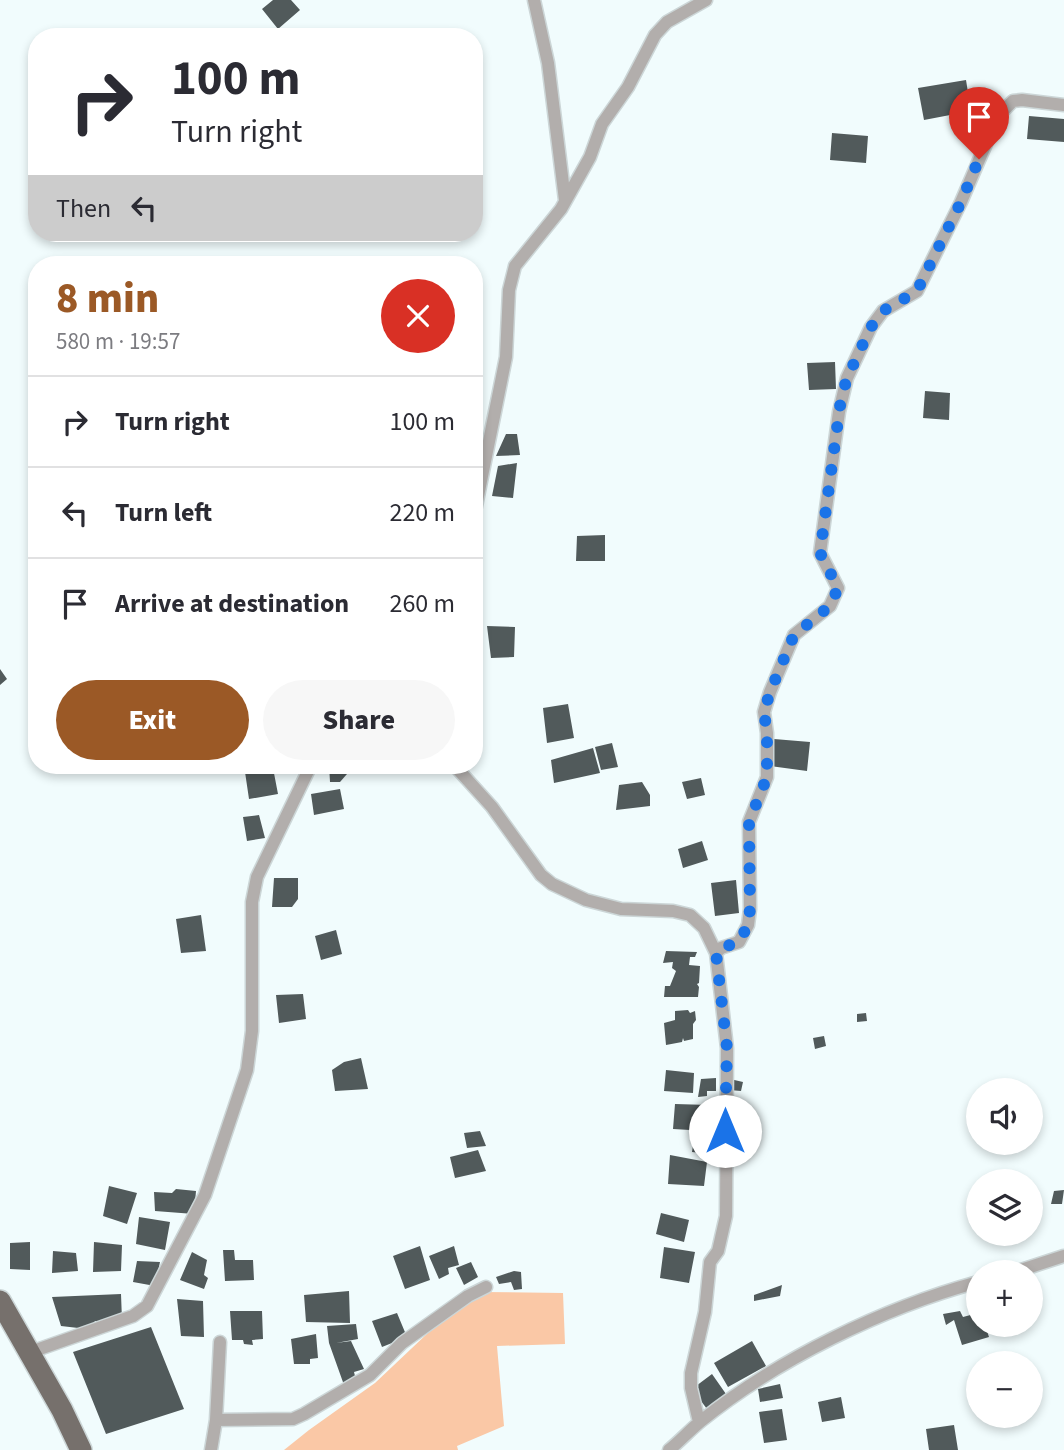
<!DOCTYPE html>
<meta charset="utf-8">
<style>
body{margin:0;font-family:"Source Sans 3",sans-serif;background:#f7f7f7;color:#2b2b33;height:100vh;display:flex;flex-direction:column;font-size:26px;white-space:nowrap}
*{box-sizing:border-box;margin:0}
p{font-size:23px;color:#7c7c81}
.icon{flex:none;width:38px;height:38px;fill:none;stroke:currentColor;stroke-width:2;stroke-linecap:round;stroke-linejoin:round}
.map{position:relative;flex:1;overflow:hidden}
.panel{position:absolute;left:28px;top:256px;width:455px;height:518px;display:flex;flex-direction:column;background:#fff;border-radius:28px;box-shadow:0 4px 10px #0003}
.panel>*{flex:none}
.banner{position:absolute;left:28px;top:28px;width:455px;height:214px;border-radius:28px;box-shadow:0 4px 10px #0003;background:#fff;color:#2b2b33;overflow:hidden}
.fabs{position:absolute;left:966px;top:1078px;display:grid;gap:14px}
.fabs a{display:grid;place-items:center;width:77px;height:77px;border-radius:50%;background:#fff;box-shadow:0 4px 10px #0003;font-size:35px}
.pin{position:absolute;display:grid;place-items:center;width:60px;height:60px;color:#fff;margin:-72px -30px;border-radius:50% 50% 50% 0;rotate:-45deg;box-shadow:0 0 7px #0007}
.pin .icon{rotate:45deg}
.me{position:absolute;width:77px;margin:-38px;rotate:0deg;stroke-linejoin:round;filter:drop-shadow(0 0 5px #0008)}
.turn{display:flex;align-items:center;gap:24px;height:147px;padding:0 28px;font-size:32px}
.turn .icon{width:91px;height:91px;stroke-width:2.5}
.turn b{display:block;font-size:49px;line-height:60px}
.then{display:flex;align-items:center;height:66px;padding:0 28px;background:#0003;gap:14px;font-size:26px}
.round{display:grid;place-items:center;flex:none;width:74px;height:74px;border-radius:37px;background:#f7f7f7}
.head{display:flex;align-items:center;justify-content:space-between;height:119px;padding:0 28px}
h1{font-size:42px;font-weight:800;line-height:52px;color:#9b5926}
.cta{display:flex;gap:14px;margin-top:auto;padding:14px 28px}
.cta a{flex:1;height:80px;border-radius:42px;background:#9b5926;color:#fff;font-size:28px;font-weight:800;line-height:80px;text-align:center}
.cta a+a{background:#f7f7f7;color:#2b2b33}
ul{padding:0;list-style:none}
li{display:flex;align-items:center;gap:21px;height:91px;padding:0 28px;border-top:2px solid #e1e1e2}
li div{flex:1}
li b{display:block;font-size:26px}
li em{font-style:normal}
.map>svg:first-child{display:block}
.green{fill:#fac8a6}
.building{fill:#515a5b}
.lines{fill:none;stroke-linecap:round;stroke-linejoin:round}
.minor-casing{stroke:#ccd6d7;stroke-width:15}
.primary-casing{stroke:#ccd6d7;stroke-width:24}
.minor{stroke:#b2aeac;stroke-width:12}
.primary{stroke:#76706c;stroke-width:21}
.route{stroke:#1a73e8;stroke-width:12;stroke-dasharray:0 21.6}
</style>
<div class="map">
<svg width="1064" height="1450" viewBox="0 0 1064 1450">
<rect width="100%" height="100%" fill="#f1fcfd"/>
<path class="green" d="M482,1292L563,1293L565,1344L497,1346L504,1426L457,1446L458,1450H284L309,1430L375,1383L430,1331Z"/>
<path class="building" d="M273,0H291L300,10L278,29L262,9Z
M966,80L971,111L924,120L918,88Z
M1029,116L1064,119V142L1027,139Z
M832,133L868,136L866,163L830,160Z
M835,362L836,389L809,390L807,363Z
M925,391L950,393L949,420L923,418Z
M506,434H517L520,455L496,456Z
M517,463L513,498L492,496L498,466Z
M605,535V561H576L577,536Z
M487,626L515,627L514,657L491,658Z
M0,669L7,679L0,685Z
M568,704L574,738L547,743L543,708Z
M774,739L810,742L807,771L770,766Z
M612,743L618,767L601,770L595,747Z
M593,748L600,773L554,783L551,760Z
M329,765H348L347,774L340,782H330Z
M273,768L278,794L249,799L245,772Z
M701,778L705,795L687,799L682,782Z
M642,782L650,795V806L616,810L619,785Z
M340,789L344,809L314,815L311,794Z
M259,815L265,838L247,841L243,817Z
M702,841L708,860L683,868L678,849Z
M274,878H298V899L292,907H272Z
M736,880L739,913L715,916L711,883Z
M201,915L206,951L181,953L176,919Z
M336,930L342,954L321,960L315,936Z
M666,951L697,952L695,957H690L689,965L700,966L699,983L697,984L699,987L698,997H664L665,986H670L676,971L672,968L673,962L663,963Z
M303,994L306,1019L279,1023L276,995Z
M688,1010L690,1013L695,1011L696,1020L693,1024V1039L684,1041L683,1038L682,1042L666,1045L664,1023L675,1020V1011Z
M866,1013L867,1021L857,1022V1014Z
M824,1036L826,1046L815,1049L813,1038Z
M361,1058L368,1089L335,1091L332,1070L344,1062Z
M666,1070L694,1073L693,1093L664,1091Z
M716,1078V1091H707V1096L698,1097L701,1079Z
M730,1079L743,1082L741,1091L729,1090Z
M675,1104L709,1105L706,1120L690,1130L673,1129Z
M480,1131L486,1146L467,1148L464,1133Z
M695,1133L721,1134L720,1155L692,1152Z
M478,1150L486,1171L455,1178L450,1157Z
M670,1155L707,1162L704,1186L668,1184Z
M109,1186L137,1193L127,1224L103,1216Z
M176,1189L196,1191L194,1214L155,1211L154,1192L172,1193Z
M1064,1190L1062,1204H1051L1054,1191Z
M661,1213L689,1220L684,1242L656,1234Z
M139,1217L170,1222L165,1250L136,1244Z
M30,1242V1270L10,1269V1243Z
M94,1242L122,1245L121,1271L93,1272Z
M420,1246L430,1280L405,1289L393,1256Z
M454,1246L459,1265L448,1268L449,1274L439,1279L429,1256Z
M664,1247L695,1252L689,1283L660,1278Z
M223,1250H234L235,1260H253L254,1280L225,1281Z
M53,1251L76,1253L78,1271L52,1273Z
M192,1252L207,1260L204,1275L208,1278L204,1289L180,1280Z
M137,1261L160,1262L155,1286L133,1282Z
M471,1262L478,1277L464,1285L456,1268Z
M514,1271L521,1272L522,1289L514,1290L511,1282L499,1284L496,1277Z
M782,1285L780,1296L754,1301V1295Z
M349,1291L350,1323L306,1322L304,1295Z
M121,1294L122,1320L99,1322L95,1321L93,1325H88L87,1329L61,1326L52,1297Z
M177,1299L203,1301L204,1337L181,1336Z
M230,1311H262L263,1339L252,1340L253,1345L244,1344L243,1340H232Z
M960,1311L963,1317L978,1313V1325H985L989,1337L962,1345L954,1320L946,1325L943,1314Z
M397,1313L407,1337L382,1347L372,1321Z
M356,1324L358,1339L336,1343L351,1341L364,1369L354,1372L356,1380L344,1385L329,1343L327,1326Z
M151,1327L184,1409L106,1434L73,1352Z
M316,1334L318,1358L310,1359V1364H294L291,1339Z
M752,1341L766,1366L728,1387L714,1363Z
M712,1374L726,1394L707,1409L692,1389Z
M780,1384L783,1398L760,1402L758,1389Z
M841,1397L845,1418L822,1422L818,1402Z
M782,1409L787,1440L764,1443L759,1412Z
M954,1425L958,1450H929L926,1429Z"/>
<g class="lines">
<defs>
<path id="minor" d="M534,0L548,63L565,200
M474,516L506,357L509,290L515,266L561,209L590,157L602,124L628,87L655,35L667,22L706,0
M454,765L492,807L541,875L552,884L586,900L621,909L673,911L690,915L704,928L716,953
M1015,1272L1064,1256
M28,1353L133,1316L147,1306L205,1195L247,1070L252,1031V902L257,877L311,765
M216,1420L293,1419L304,1414L370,1375L402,1343L468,1296L486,1287
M699,1422L691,1388V1373L705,1312L710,1262L718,1251L726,1216L727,1048L716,953L721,948L739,942L748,925L750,909L749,822L767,777V733L764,712L770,692L794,635L830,606L838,588L820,553L839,412L847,378L871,327L883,311L917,291L961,202L998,116L1013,101L1022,100L1064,105
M211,1450L216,1420L220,1342
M669,1450C680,1441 690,1430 701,1421C778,1359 883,1308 978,1282"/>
<path id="primary" d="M0,1301L62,1410L81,1450"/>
</defs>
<use href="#minor" class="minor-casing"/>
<use href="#primary" class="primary-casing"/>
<use href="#minor" class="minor"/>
<use href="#primary" class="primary"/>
</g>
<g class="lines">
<path class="route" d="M725,1131L727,1048L716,953L721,948L739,942L748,925L750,909L749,822L767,777V733L764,712L770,692L794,635L830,606L838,588L820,553L841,399L847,378L871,327L883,311L917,291L961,202L979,159"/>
</g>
</svg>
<div class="fabs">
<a><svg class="icon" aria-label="sound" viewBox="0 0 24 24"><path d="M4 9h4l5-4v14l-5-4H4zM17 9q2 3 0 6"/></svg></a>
<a><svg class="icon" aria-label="layers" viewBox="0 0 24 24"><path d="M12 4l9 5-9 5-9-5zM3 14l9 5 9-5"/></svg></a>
<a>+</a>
<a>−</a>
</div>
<div class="pin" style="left:979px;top:159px;background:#d93025"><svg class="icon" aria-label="arrive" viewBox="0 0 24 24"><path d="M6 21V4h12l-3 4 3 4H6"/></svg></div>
<svg class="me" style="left:725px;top:1131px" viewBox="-20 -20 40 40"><circle r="19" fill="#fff"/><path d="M0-13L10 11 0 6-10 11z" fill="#1a73e8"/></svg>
<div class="banner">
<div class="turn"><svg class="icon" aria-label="right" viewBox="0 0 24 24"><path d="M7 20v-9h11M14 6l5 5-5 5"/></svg><div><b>100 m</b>Turn right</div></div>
<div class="then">Then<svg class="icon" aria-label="left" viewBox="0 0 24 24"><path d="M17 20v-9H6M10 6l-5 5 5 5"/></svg></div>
</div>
<section class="panel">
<div class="head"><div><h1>8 min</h1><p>580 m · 19:57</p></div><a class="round" style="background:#d93025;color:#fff"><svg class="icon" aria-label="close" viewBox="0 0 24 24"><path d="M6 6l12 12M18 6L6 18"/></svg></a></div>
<ul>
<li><svg class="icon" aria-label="right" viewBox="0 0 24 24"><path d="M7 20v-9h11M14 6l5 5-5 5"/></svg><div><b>Turn right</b></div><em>100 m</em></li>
<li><svg class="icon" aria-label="left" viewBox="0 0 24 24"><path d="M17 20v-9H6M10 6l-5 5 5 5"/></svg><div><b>Turn left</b></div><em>220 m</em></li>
<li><svg class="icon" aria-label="arrive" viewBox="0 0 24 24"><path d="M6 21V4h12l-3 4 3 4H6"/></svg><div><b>Arrive at destination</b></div><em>260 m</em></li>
</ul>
<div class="cta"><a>Exit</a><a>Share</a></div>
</section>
</div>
